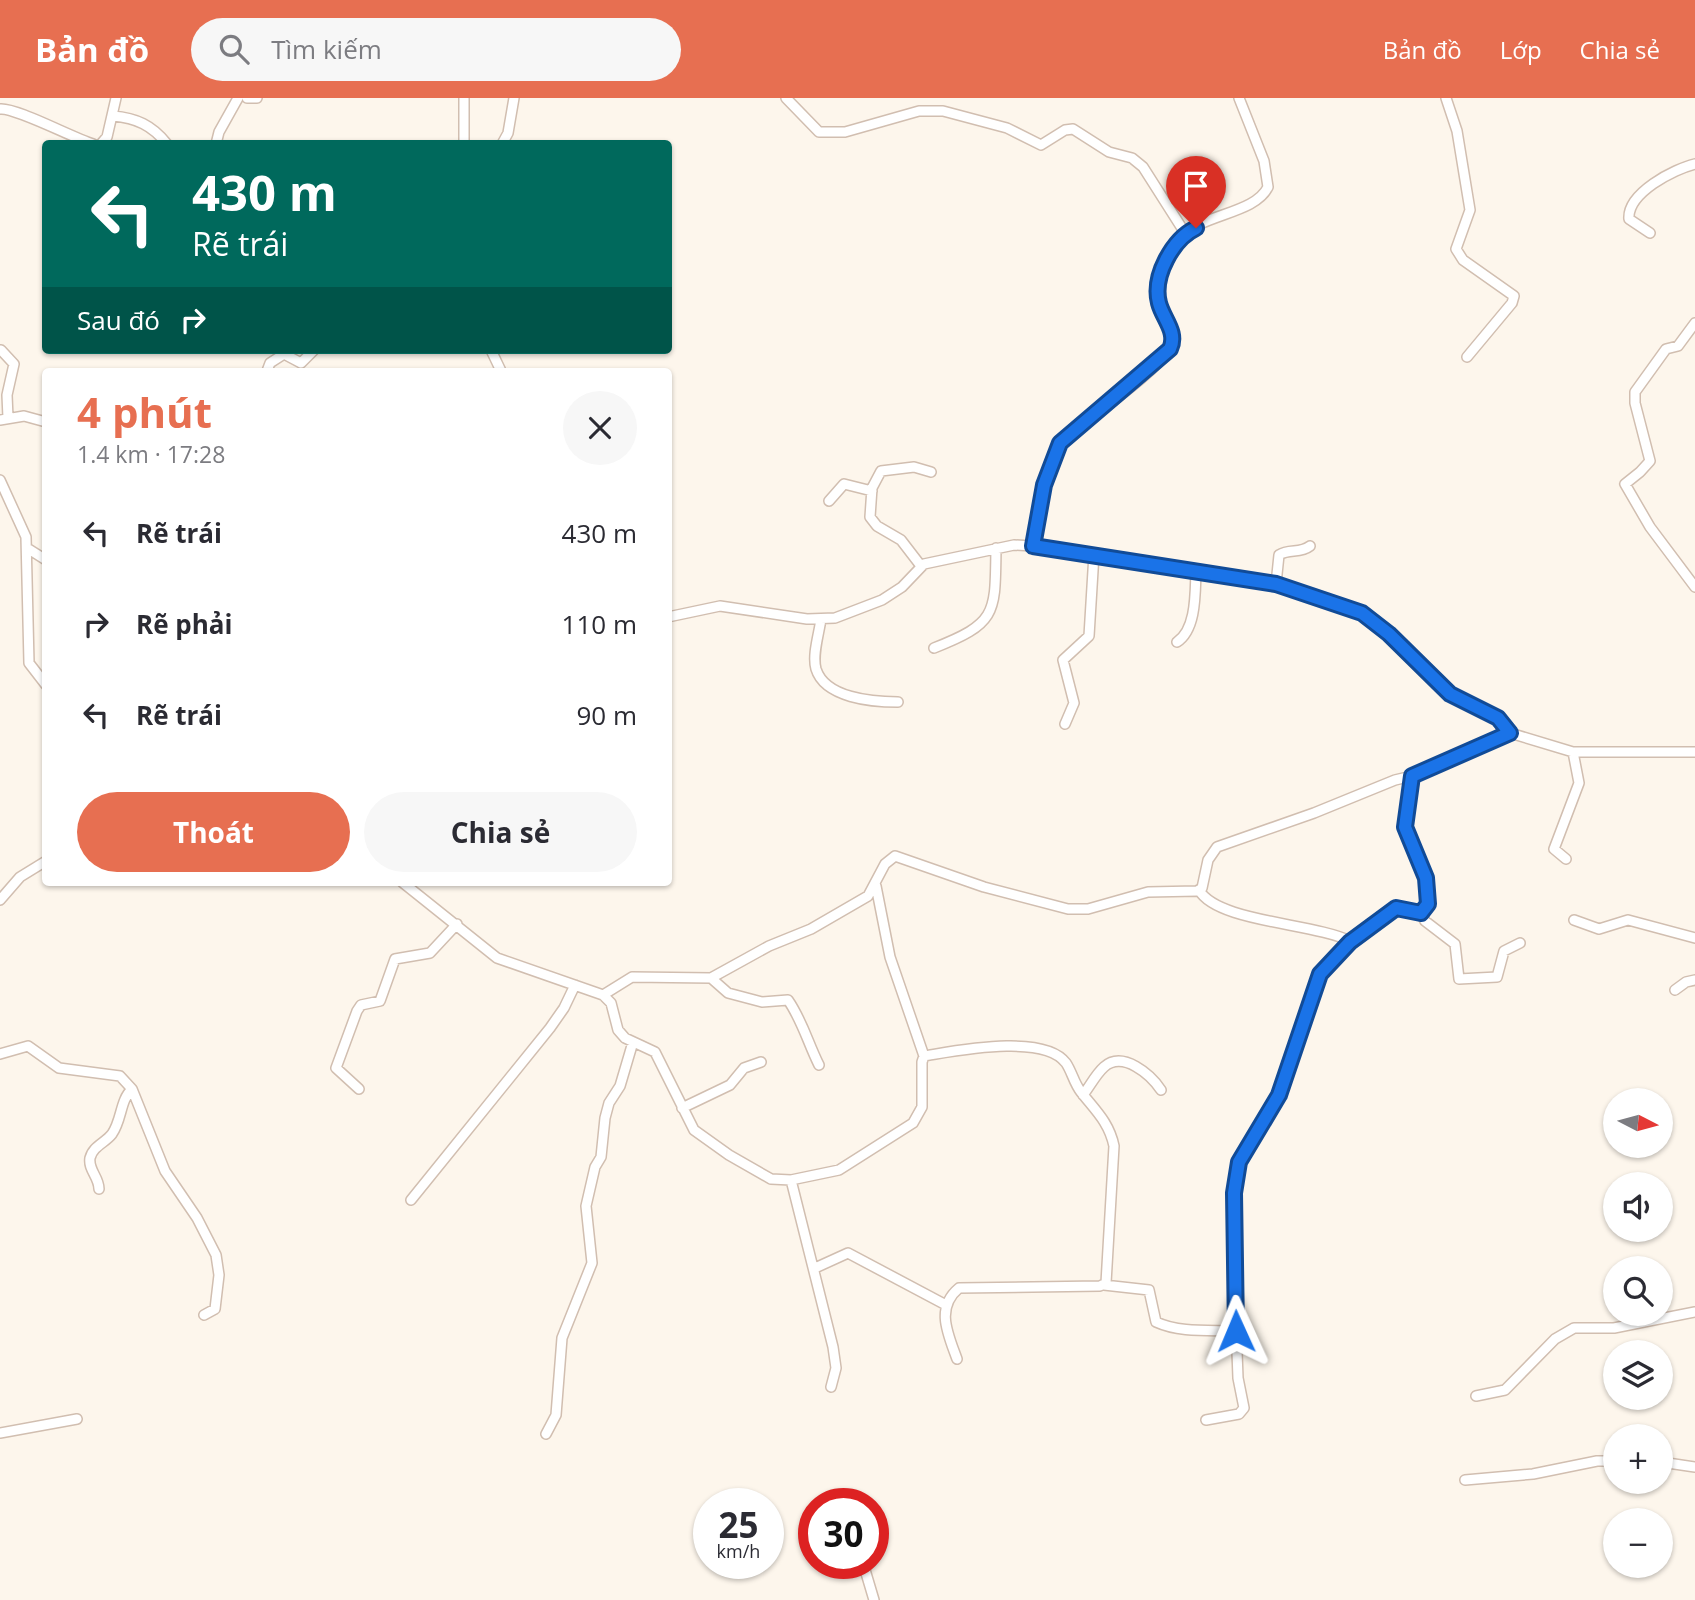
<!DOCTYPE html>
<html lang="vi">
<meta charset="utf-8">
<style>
body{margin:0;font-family:"Open Sans",sans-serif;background:#f7f7f7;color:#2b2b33;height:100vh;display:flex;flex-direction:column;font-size:26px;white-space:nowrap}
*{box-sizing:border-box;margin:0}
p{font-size:23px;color:#7c7c81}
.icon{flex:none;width:38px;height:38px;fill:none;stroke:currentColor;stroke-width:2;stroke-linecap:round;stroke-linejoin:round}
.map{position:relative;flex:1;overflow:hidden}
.sheet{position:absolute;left:42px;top:270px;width:630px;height:518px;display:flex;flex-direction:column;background:#fff;border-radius:7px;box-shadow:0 2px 5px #0004}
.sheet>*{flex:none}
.top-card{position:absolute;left:42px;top:42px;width:630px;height:214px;border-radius:7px;box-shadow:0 2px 5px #0004;background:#00695c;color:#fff;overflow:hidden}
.needle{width:46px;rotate:96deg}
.buttons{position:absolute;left:1603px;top:990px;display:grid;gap:14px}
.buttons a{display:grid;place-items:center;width:70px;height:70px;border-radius:50%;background:#fff;box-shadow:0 2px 5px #0004;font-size:35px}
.speed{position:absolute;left:693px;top:1390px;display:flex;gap:14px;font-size:35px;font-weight:700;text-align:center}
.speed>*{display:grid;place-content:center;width:91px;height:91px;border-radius:50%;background:#fff;box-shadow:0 2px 5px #0004;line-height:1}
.speed small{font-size:18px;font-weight:400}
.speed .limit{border:10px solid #d22;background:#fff;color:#111}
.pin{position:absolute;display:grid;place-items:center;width:60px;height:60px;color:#fff;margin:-72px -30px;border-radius:50% 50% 50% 0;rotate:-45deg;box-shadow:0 0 7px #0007}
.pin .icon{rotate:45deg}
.me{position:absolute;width:77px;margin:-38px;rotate:359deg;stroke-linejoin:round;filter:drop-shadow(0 0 5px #0008)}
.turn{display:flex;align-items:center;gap:24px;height:147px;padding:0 35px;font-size:32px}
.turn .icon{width:91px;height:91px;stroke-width:2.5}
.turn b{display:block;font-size:49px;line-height:60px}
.then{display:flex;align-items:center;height:66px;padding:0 35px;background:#0003;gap:14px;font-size:26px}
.round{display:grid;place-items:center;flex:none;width:74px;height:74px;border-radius:37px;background:#f7f7f7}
.headline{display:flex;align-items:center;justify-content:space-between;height:119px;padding:0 35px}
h1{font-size:42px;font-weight:700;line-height:52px;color:#e76f51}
.primary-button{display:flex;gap:14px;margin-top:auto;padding:14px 35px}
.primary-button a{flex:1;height:80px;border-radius:42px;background:#e76f51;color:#fff;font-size:28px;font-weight:700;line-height:80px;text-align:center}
.primary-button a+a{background:#f7f7f7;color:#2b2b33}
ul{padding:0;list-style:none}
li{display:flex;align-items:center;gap:21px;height:91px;padding:0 35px}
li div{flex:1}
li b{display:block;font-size:26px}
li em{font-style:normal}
header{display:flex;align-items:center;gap:42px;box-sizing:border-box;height:98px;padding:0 35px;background:#e76f51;color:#fff}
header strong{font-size:33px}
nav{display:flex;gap:38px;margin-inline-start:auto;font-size:24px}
.search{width:490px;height:63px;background:#f7f7f7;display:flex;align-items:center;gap:18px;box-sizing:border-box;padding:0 24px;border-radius:38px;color:#7c7c81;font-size:26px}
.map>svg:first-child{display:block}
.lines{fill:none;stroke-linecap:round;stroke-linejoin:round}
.minor-casing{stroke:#d1beb0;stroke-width:12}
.minor{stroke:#fff;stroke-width:9}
.route-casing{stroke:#114b97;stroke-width:18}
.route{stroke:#1a73e8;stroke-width:12}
</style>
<header>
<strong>Bản đồ</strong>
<div class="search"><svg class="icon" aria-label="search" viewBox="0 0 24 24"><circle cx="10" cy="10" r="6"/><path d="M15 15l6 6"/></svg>Tìm kiếm</div>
<nav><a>Bản đồ</a><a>Lớp</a><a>Chia sẻ</a></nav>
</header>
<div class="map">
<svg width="1695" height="1502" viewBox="0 0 1695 1502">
<rect width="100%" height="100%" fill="#fdf6ec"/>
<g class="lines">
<defs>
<path id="minor" d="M247,0H257
M786,0L819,34H845L919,13H943L1007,30L1041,47L1065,32L1073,31L1109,54L1132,60L1143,69L1185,135
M1446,0L1457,33L1470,112L1456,151L1463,162L1514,198L1512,205L1467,259
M0,11C15,9 71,39 93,46
M113,18C136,20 152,27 167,46
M101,46L107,39L116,0
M216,46L219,34L238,0
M464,46V0
M502,46L508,35L514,0
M1650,135L1629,121C1627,95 1674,71 1695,66
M1695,225L1678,248L1666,251L1635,294V305L1650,363L1640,374L1625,386L1650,429L1695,489
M1,252L14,266L7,297L8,320
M491,252L501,273
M267,273L270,265L284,256L301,265L314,252
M0,322L24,318L46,324
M0,382L26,439L29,565L46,587
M829,403L844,386L872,393
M1033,448C1039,415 1041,373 1060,345C1066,336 1077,331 1085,325C1108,306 1153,275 1169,252C1181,236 1160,218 1158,202C1155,179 1169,156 1182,139C1201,116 1255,116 1268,89L1264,63L1239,0
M27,450L46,462
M921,468L901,442L877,428L870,419L872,390L881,373L914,369L931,374
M1276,486L1279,457C1289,450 1300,456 1310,448
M668,519L720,508L807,521L835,520L882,502L902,489L924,466L1014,447L1033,448L1276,486L1362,515L1389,535L1450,596L1498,620L1510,635L1573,654H1695
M821,521C819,536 812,557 816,571C825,600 872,604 898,604
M1177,544C1197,531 1195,493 1196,473
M934,550C998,525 995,515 996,450
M1065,626L1074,605L1063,562L1089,538L1094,456
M1566,761L1554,751L1579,685L1573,654
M402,784L497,860L603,897L611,905L618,932L625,940L655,954L694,1032L729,1057L771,1081L791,1082L839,1072L913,1025L922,1009V964L924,958C956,953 1044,935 1066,965C1072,974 1074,985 1081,994C1095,1012 1109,1024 1114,1048L1106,1185L1100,1188L959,1190C935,1210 948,1236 957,1261
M876,788L890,859L924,958
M1199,792C1217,824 1313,825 1350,843
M0,802L20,779L46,763
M1421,815L1425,823L1455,846L1459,881L1497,879L1504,853L1520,845
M1574,822L1599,831L1628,822L1695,840
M711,880L728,895L762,904L788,902C802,922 808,945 819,967
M1675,892L1686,884L1695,882
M603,897L632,879L711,880L769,848L811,831L868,798L885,766L895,758L984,789L1068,811H1088L1148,794L1197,793L1202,790L1208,762L1217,749L1314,715L1395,682L1412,678
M0,956L28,948L59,970L120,978L132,991L165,1073L197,1120L216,1157L219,1177L215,1211L204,1217
M359,991L336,970L357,913L361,907L380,903L395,861L430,855L457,826
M1083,997C1090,988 1096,976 1104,969C1123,952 1151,977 1161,992
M682,1010L730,987L744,970L761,964
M791,1082L833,1249L836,1270L831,1289
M99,1091C99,1079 88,1072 90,1060C93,1048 105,1045 112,1036C122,1022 120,1002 132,991
M411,1102L550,930L564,910L575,887
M815,1170L848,1155L946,1207
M1104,1187L1149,1192L1156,1224C1180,1235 1209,1232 1235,1233
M1476,1298L1505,1292L1555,1241L1574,1230H1614L1695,1214
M1206,1322L1239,1316L1244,1310L1238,1280L1235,1201L1234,1095L1239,1064L1285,983L1320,876L1350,843L1397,810L1421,815L1428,806L1426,780L1405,729L1412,678L1510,635
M0,1335L77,1321
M546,1336L556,1317L562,1240L592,1165L586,1108L595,1069L601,1059L605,1020L609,1005L620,988L633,944
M1661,1364L1695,1369
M1465,1382L1533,1376L1597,1363H1615
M863,1465L874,1502"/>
</defs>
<use href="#minor" class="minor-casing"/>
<use href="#minor" class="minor"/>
</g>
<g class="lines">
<defs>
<path id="route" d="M1196,130C1173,141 1152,178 1159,205C1163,221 1178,234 1170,251L1060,345L1044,387L1033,448L1276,486L1362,515L1389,536L1450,596L1498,620L1510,635L1412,678L1405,729L1426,780L1428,806L1421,815L1396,810L1350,844L1320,876L1279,997L1239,1064L1234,1095L1236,1233"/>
</defs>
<use href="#route" class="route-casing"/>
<use href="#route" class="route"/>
</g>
</svg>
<div class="buttons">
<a><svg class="needle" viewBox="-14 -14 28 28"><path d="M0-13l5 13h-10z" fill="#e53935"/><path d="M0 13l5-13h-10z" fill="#7c7c81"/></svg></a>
<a><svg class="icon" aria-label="sound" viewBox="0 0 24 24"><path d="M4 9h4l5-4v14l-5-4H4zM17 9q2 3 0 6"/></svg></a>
<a><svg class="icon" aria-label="search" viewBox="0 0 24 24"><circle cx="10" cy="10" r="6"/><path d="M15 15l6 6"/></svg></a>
<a><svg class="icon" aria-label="layers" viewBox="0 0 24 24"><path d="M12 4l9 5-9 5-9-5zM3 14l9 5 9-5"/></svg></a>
<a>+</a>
<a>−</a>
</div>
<div class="speed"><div>25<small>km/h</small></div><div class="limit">30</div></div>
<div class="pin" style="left:1196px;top:130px;background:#d93025"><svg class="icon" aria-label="arrive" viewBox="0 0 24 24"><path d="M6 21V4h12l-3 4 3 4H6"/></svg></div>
<svg class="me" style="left:1236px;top:1233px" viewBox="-20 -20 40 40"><path d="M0-17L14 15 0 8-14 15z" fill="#1a73e8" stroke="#fff" stroke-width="4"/></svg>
<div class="top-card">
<div class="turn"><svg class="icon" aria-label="left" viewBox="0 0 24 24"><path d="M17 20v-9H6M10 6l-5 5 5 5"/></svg><div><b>430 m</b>Rẽ trái</div></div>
<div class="then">Sau đó<svg class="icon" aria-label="right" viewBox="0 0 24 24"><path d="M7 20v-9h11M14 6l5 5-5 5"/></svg></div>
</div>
<section class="sheet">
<div class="headline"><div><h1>4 phút</h1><p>1.4 km · 17:28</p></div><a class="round"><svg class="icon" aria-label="close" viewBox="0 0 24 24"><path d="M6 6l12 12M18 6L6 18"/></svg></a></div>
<ul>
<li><svg class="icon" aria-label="left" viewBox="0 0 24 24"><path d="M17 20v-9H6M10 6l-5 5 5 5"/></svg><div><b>Rẽ trái</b></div><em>430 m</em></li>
<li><svg class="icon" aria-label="right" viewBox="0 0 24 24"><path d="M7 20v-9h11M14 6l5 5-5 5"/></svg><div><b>Rẽ phải</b></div><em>110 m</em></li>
<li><svg class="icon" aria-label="left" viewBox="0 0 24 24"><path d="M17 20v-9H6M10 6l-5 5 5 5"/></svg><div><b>Rẽ trái</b></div><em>90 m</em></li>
</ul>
<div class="primary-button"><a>Thoát</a><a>Chia sẻ</a></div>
</section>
</div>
